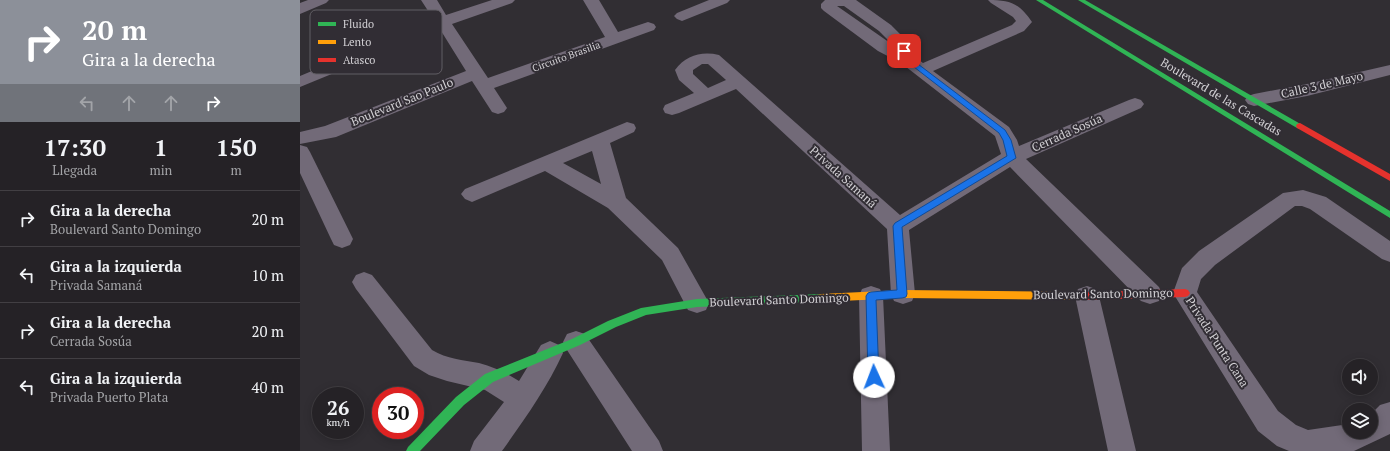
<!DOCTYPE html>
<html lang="es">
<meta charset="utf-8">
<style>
body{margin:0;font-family:"PT Serif",serif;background:#312f32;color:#f1f3f6;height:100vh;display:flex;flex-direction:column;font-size:15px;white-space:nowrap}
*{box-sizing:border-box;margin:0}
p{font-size:13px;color:#a3a4a7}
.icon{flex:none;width:22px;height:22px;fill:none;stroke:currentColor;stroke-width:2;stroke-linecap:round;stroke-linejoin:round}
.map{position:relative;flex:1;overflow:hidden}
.drawer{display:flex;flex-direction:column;background:#252226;width:300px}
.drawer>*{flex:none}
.top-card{background:#8c9099;color:#fff;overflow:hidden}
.controls{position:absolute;left:1042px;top:359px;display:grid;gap:8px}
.controls a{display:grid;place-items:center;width:36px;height:36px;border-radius:50%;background:#252226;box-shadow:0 2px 10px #0003,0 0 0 1px #423f43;font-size:20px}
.speed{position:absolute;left:12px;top:387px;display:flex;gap:8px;font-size:20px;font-weight:700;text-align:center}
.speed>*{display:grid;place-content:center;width:52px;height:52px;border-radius:50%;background:#252226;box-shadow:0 2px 10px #0003,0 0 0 1px #423f43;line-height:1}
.speed small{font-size:10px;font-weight:400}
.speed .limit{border:6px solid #d22;background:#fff;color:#111}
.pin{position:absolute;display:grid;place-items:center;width:34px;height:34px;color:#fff;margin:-17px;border-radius:8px;box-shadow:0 2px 6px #0006}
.me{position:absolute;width:44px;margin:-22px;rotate:358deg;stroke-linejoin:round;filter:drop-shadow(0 0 3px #0008)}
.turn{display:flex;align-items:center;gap:14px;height:84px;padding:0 16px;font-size:18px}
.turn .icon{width:52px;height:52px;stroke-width:2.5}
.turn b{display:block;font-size:28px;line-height:34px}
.lanes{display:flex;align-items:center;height:38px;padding:0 16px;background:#0003;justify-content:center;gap:20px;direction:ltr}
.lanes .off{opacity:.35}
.eta{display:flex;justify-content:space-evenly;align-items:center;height:68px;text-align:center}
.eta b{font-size:24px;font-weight:800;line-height:28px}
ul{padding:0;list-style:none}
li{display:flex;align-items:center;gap:12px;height:56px;padding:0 16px;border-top:1px solid #423f43}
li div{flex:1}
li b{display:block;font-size:15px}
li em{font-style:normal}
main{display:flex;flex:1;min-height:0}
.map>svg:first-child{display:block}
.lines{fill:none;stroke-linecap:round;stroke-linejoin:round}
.street{fill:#726a78;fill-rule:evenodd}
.fast{fill:#30b455;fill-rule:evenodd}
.slow{fill:#ff9f0a;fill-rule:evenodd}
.jam{fill:#e5322d;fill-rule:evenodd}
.route{fill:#1a73e8;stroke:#114b97}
.labels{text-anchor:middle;stroke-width:4;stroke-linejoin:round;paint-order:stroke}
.far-street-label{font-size:10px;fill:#d2d0d4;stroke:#312d34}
.street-label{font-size:12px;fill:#d2d0d4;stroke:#312d34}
.key{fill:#312d34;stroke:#615e64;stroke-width:1}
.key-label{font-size:11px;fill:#d2d0d4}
</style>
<main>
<section class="drawer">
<div class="top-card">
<div class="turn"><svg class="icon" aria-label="right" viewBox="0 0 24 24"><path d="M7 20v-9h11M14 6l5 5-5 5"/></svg><div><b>20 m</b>Gira a la derecha</div></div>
<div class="lanes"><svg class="icon off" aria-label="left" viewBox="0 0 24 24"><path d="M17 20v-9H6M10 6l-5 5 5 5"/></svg><svg class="icon off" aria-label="ahead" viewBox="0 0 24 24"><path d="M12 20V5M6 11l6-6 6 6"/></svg><svg class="icon off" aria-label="ahead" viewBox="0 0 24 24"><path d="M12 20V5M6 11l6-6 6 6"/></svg><svg class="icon" aria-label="right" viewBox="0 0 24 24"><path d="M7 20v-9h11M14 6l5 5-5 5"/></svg></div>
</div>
<div class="eta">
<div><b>17:30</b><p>Llegada</p></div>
<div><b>1</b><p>min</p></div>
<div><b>150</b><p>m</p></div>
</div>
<ul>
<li><svg class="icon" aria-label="right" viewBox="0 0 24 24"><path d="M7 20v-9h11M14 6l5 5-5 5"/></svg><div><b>Gira a la derecha</b><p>Boulevard Santo Domingo</p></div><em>20 m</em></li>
<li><svg class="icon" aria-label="left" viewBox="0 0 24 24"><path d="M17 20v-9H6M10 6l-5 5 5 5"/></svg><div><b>Gira a la izquierda</b><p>Privada Samaná</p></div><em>10 m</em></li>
<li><svg class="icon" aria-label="right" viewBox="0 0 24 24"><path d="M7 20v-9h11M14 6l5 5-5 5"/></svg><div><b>Gira a la derecha</b><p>Cerrada Sosúa</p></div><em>20 m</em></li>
<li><svg class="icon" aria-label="left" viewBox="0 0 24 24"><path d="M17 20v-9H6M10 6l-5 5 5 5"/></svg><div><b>Gira a la izquierda</b><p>Privada Puerto Plata</p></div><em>40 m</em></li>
</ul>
</section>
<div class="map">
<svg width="1090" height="451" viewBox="0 0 1090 451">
<rect width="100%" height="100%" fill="#312e33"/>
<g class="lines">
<path class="street" d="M8,0H29L26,3L0,14V3Z
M121,0H137L146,15L192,0H215L212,3L152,24L188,78L305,37L283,0H299L318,32L348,22L354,24L356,27L354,30L194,88L207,108L204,112L198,114L192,112L172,81L36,137L0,144V132L25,126L166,71L138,26L133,22L134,20Z
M409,0H430L427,3L382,21L377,19L374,16L377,13Z
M525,0H556L591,25L606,40L614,56L623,63L712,25L716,21L713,17L691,3L688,0C710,0 719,3 732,22L724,31L633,71L709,127L717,140L719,146L829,100L835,98L841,100L844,104L841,108L726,159L859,287L862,294L859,301L850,304L841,301L710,167L609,230L615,294L612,301L603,304L594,301L591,294L587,229L436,89L379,113L372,115L365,113L363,109L365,105L394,93L379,80L375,70C386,55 402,51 419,55L600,215L701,154L695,136L601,63L578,51L524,11L521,8V4ZM537,6H544L579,31L593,45ZM402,64H408L426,80L408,88L393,74V70Z
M50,55L56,56L58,60L56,64L0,87V76Z
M1090,65V75L1007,96L954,106L948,104L945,100L948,96L954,94L1007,84Z
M327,122L334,124L336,128L334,132L310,143L326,198L378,248L409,303L406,310L397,313L388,310L362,260L308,208L245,171L172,202L165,199L161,194L165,189ZM292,151L301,184L263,163Z
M0,145L7,147L10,152L53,239L50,245L42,248L34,245L31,239L0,173Z
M1003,190L1026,197L1090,241V262L1082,259L1010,209L1002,206H995L915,265L901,279L897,292L978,411L996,425L1008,430L1049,424V432H1071V414L1080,405L1090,402V434L1054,451H989L977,446L958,431L873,293L882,268L899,251L983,193Z
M64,272L72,275L132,350C147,359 163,360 179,363C194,367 207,373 219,381L241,345L250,341L259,345L263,353C247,388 224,420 202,451H170L174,441L204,402L185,390L147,381L129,375L114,366L56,289L52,282L56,275Z
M571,286L580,289L583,296L590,451H562L559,296L562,289Z
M787,286L796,289L799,296L836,451H808L775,296L778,289Z
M276,331L285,334L359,441L363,451H332L267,350L263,342L267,334Z"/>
<path class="fast" d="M736,0H743L1090,211V218Z
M778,0H785L1004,126L1000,129L997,128Z
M521,294L525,295L526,298L525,301L521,302L397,307L346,315L316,327L280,345L193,382L164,405L120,451H106L108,447L156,397L185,374L272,339L308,321L341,308L397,299Z"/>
<path class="slow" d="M603,290L784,292L787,293L789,296L787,299L784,300L603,298L521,302L517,301L516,298L517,295L521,294Z"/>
<path class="jam" d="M1000,123L1090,174V181L997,128L996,126L997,124Z
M885,289L888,290L890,293L888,296L885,297L784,300L781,299L779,296L781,293L784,292Z"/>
</g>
<path class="route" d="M601,49H606L610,58L705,130L711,140L716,158L602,227L607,294L606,297L602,298L576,300L579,377L578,380L574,382L570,380L568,377L566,296L568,293L571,292L597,290L593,226L595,223L707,156L703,140L699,133L605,60L600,51Z"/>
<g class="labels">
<g class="far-street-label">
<text transform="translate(266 56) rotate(-20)" y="4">Circuito Brasilia</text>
</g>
<g class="street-label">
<text transform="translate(1022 85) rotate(-13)" y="4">Calle 3 de Mayo</text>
<text transform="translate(921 97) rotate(31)" y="4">Boulevard de las Cascadas</text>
<text transform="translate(102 102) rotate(-22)" y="4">Boulevard Sao Paulo</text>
<text transform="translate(767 133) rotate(-24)" y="4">Cerrada Sosúa</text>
<text transform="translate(543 177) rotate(42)" y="4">Privada Samaná</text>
<text transform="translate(803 294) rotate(-1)" y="4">Boulevard Santo Domingo</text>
<text transform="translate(479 300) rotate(-2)" y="4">Boulevard Santo Domingo</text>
<text transform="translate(917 342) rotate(57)" y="4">Privada Punta Cana</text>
</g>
</g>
<rect x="10" y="10" width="132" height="64" rx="6" class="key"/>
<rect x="18" y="22" width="18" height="4" fill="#30b455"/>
<rect x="18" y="40" width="18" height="4" fill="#ff9f0a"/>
<rect x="18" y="58" width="18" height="4" fill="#e5322d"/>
<g class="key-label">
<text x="43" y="28">Fluido</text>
<text x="43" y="46">Lento</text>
<text x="43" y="64">Atasco</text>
</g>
</svg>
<div class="controls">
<a><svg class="icon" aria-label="sound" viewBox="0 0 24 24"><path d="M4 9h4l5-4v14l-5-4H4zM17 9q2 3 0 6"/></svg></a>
<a><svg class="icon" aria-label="layers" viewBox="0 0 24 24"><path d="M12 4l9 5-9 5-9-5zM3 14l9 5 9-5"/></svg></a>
</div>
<div class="speed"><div>26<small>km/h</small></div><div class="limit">30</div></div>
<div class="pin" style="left:604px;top:51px;background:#d93025"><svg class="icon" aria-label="arrive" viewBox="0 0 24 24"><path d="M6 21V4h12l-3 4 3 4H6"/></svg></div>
<svg class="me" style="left:574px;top:377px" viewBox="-20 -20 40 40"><circle r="19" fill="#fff"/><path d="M0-13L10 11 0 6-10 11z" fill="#1a73e8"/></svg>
</div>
</main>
